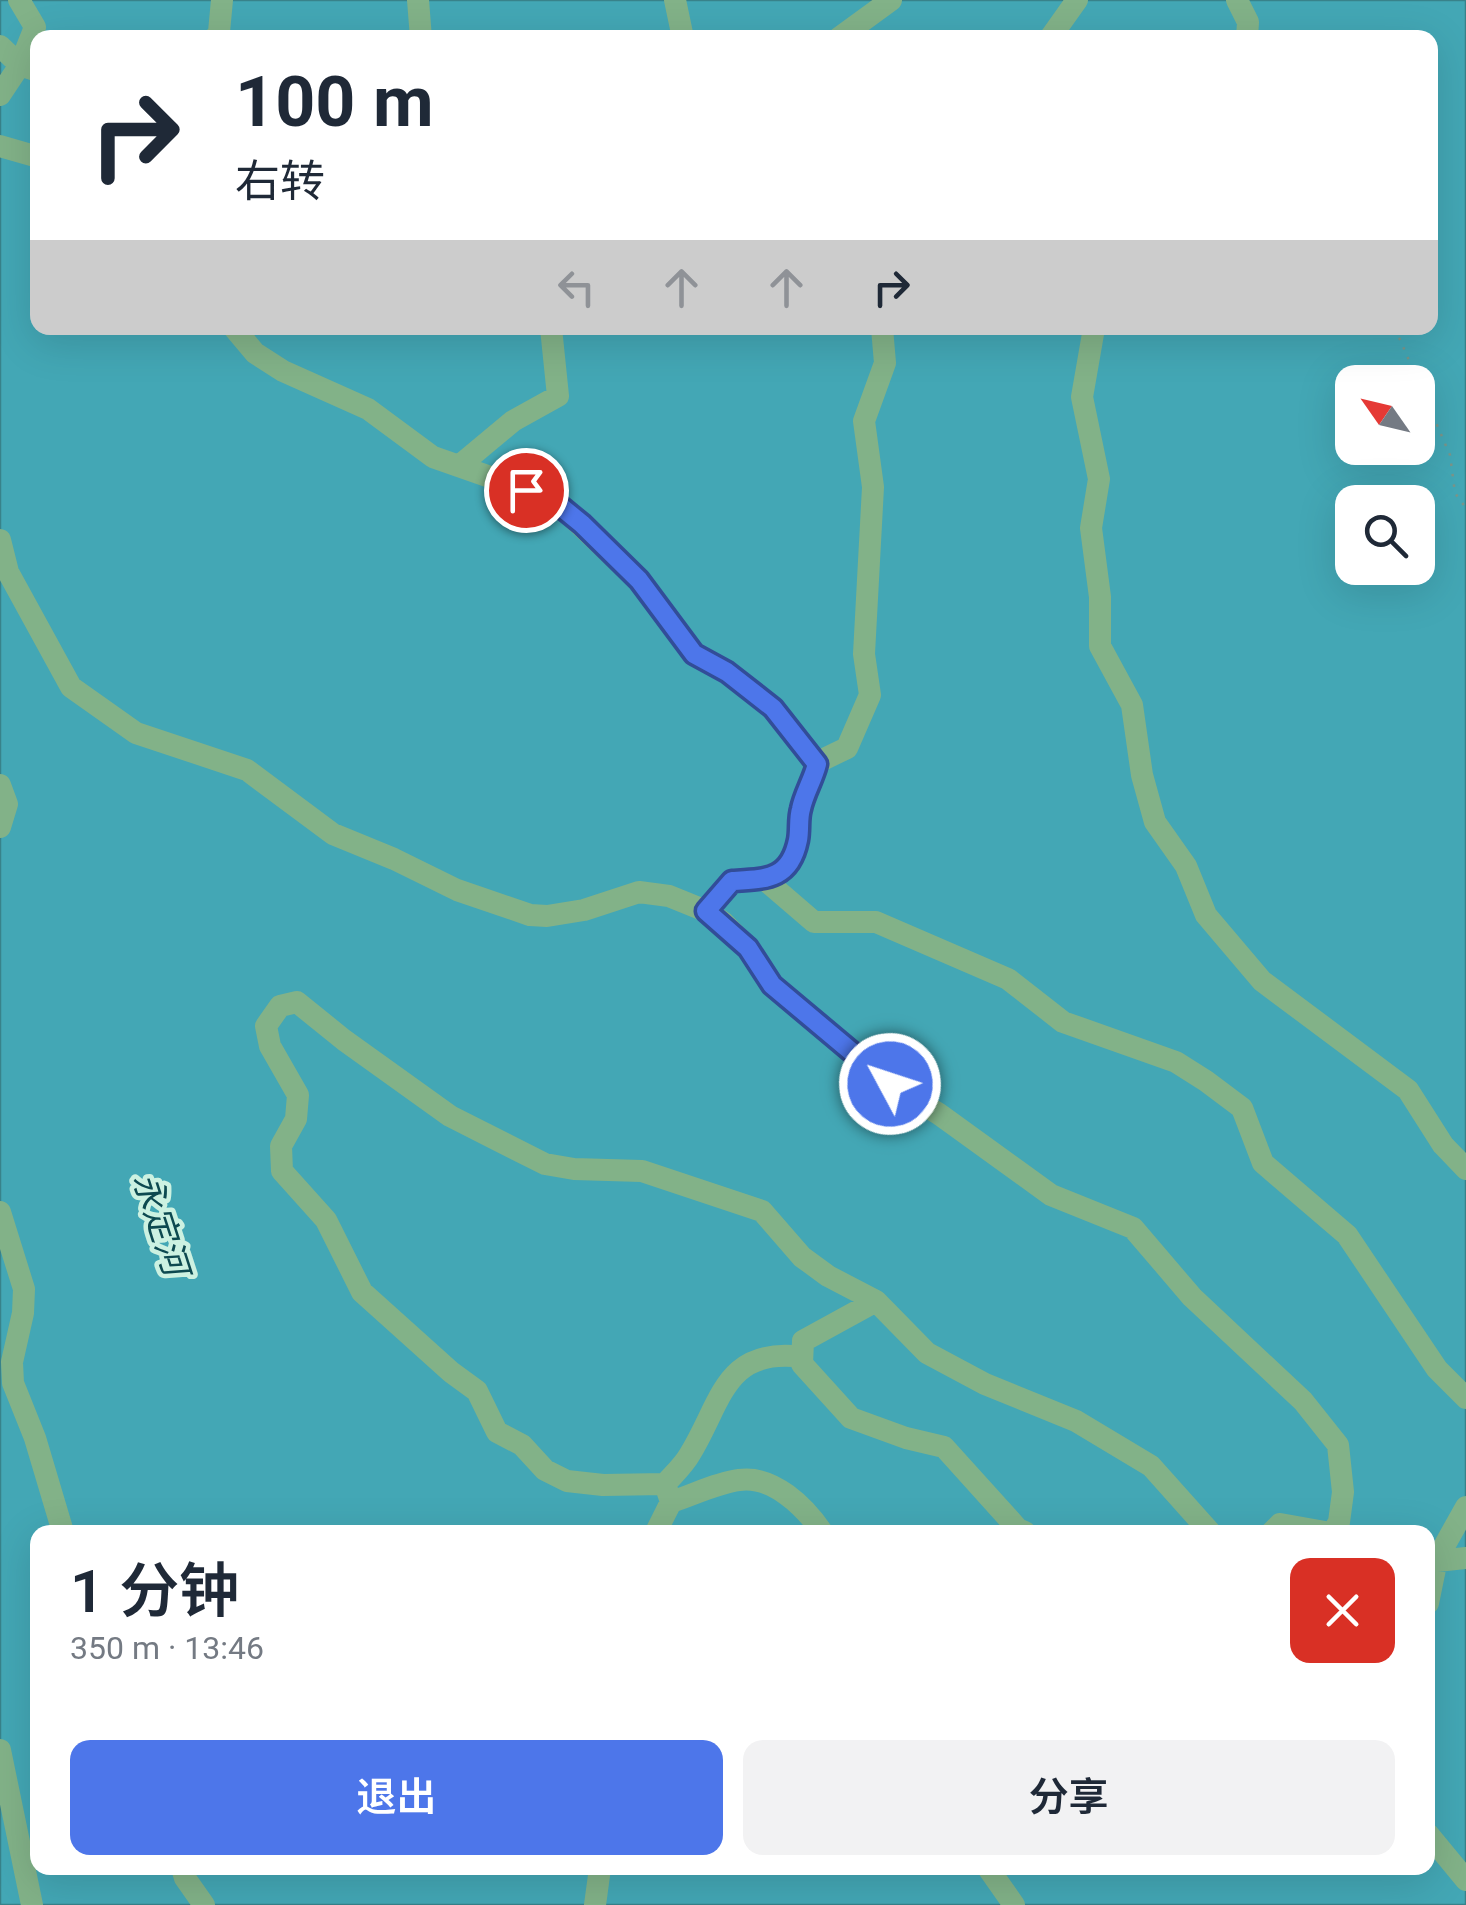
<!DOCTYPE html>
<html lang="zh">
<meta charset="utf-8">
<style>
body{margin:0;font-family:Roboto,"Noto Sans SC",sans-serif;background:#f2f2f3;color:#1f2937;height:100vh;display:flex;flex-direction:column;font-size:38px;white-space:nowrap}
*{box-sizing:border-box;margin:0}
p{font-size:32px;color:#747a83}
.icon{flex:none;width:55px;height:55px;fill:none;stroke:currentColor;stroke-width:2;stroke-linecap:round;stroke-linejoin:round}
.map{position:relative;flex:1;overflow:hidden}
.details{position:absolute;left:30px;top:1525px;width:1405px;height:350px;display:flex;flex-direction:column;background:#fff;border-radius:20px;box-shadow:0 10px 40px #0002}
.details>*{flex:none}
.top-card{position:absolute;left:30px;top:30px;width:1408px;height:305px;border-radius:20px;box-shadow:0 10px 40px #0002;background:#fff;color:#1f2937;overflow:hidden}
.needle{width:65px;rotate:304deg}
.buttons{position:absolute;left:1335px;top:365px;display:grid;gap:20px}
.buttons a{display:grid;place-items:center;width:100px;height:100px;border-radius:20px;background:#fff;box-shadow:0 10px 40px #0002;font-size:50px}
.pin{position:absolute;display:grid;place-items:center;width:85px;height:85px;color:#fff;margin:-42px;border:5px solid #fff;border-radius:50%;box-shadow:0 2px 10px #0007}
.me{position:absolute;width:110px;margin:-55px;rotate:310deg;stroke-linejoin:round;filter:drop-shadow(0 0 8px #0008)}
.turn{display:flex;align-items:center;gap:35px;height:210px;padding:0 40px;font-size:45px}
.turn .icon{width:130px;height:130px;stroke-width:2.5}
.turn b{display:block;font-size:70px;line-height:85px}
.lanes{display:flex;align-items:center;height:95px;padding:0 40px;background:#0003;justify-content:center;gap:50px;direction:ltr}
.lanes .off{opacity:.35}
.round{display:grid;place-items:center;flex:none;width:105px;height:105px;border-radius:20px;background:#f2f2f3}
.head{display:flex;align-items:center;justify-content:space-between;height:170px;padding:0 40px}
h1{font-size:60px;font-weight:600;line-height:75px}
.cta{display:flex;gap:20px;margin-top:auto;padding:20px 40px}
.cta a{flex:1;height:115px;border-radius:20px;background:#4d76ea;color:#fff;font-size:40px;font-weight:600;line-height:115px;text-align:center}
.cta a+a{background:#f2f2f3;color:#1f2937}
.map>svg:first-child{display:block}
.water{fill:#43a7b5;stroke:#38828a;stroke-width:2.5;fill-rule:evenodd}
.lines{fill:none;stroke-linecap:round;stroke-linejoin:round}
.path{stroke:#7b958a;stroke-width:2.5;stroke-dasharray:2.5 8;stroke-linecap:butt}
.minor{stroke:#82b288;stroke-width:22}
.route-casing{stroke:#324d98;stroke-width:25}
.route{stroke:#4d76ea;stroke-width:18}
.labels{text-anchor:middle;stroke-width:9;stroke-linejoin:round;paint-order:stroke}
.water-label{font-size:35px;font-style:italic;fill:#0d4950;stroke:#ccf1e1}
</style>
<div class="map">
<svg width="1466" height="1905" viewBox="0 0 1466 1905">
<rect width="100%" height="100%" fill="#ccf1e1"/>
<path class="water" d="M0,0H1466V1905H0ZM38,38H1430V328H38ZM1352,382H1418V448H1352ZM1352,502H1418V568H1352ZM38,1532H1428V1868H38Z"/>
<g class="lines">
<path class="path" d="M1395,328L1450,455L1455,493L1466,508"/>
<path class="minor" d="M418,0L421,38
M675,0L683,38
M1237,0L1248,22L1247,38
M215,38L219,32L222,0
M839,38L891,0
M1050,38L1077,0
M0,46L20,65L38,71
M0,95L20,65L35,27L19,0
M0,146L38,157
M234,328L255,353L283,371L368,409L433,457L527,490L560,506L639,581L694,654L727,673L773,707L816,763L847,748L870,695L864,654L873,487L864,421L885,363L882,328
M1094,328L1082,397L1099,479L1091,528L1100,597V646L1132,705L1142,775L1155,822L1186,866L1206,915L1262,981L1408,1090L1443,1145L1466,1169
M459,466L513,421L558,396L551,328
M0,540L8,572L71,687L136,733L247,770L333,834L394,859L457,890L530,915L547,916L584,910L639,892L669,896L706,911L724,923L748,948L773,985L890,1084L939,1114L1051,1195L1133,1228L1192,1297L1303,1401L1338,1445L1343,1492L1339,1522L1333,1532
M0,785L7,804L0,827
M764,879L814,922H876L1008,979L1063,1022L1176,1062L1206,1081L1242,1108L1263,1163L1347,1235L1437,1369L1466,1398
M706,911L732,881C765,879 791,877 798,839C800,829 798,817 801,807C805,791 815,779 816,763
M0,1212L24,1289L23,1313L12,1362L13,1383L35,1438L63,1532
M876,1301L803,1341L802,1364L851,1418L906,1438L944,1447L1018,1529L1025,1532
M665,1484L603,1485L567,1481L545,1470L522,1445L497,1432L477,1391L451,1372L362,1292L326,1220L282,1171L281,1146L296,1119L298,1095L270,1046L266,1026L280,1006L297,1002L344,1040L450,1116L545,1164L574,1169L642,1171L762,1211L802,1257L828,1276L876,1301L927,1353L985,1384L1076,1421L1151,1466L1210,1532
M671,1502C693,1495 716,1483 739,1480C773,1475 805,1507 822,1532
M656,1532L671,1502L665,1484C673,1475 684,1465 690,1454C722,1402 724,1347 802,1357
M1272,1532L1280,1524L1325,1532
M1428,1562L1466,1558
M1428,1603L1437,1559L1466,1507
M0,1750L32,1905
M1428,1834L1466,1880
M182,1868L185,1878L204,1905
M988,1868L1014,1905
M595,1905L600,1868"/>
</g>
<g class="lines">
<defs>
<path id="route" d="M526,490L560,506L582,524L639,580L694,654L727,672L773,708L817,764C813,780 804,794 801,809C798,819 800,830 798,840C790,880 766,879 732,881L706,911L748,948L772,985L890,1084"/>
</defs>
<use href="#route" class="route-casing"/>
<use href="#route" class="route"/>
</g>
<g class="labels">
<g class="water-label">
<text transform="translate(161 1224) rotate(72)" y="12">永定河</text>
</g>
</g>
</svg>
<div class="buttons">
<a><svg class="needle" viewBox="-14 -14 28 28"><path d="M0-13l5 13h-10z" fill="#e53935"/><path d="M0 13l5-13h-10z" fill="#747a83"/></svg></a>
<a><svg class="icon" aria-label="search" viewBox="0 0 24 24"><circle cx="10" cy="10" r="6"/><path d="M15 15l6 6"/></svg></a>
</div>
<div class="pin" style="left:526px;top:490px;background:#d93025"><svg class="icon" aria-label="arrive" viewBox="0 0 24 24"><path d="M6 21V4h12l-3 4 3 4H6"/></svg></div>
<svg class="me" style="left:890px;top:1084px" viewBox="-20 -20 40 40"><circle r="17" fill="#4d76ea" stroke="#fff" stroke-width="3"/><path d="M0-11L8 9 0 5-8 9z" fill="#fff"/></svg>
<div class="top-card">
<div class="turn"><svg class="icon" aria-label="right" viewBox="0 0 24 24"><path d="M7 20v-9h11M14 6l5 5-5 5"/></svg><div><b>100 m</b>右转</div></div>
<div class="lanes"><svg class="icon off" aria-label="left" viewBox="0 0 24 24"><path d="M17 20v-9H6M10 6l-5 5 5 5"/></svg><svg class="icon off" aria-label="ahead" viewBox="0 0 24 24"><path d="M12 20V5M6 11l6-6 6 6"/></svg><svg class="icon off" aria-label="ahead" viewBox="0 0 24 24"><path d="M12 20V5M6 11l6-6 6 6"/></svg><svg class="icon" aria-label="right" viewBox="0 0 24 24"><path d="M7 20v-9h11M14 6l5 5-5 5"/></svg></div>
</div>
<section class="details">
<div class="head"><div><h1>1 分钟</h1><p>350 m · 13:46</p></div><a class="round" style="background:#d93025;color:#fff"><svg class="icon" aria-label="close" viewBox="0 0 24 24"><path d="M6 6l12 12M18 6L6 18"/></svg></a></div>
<div class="cta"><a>退出</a><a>分享</a></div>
</section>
</div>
